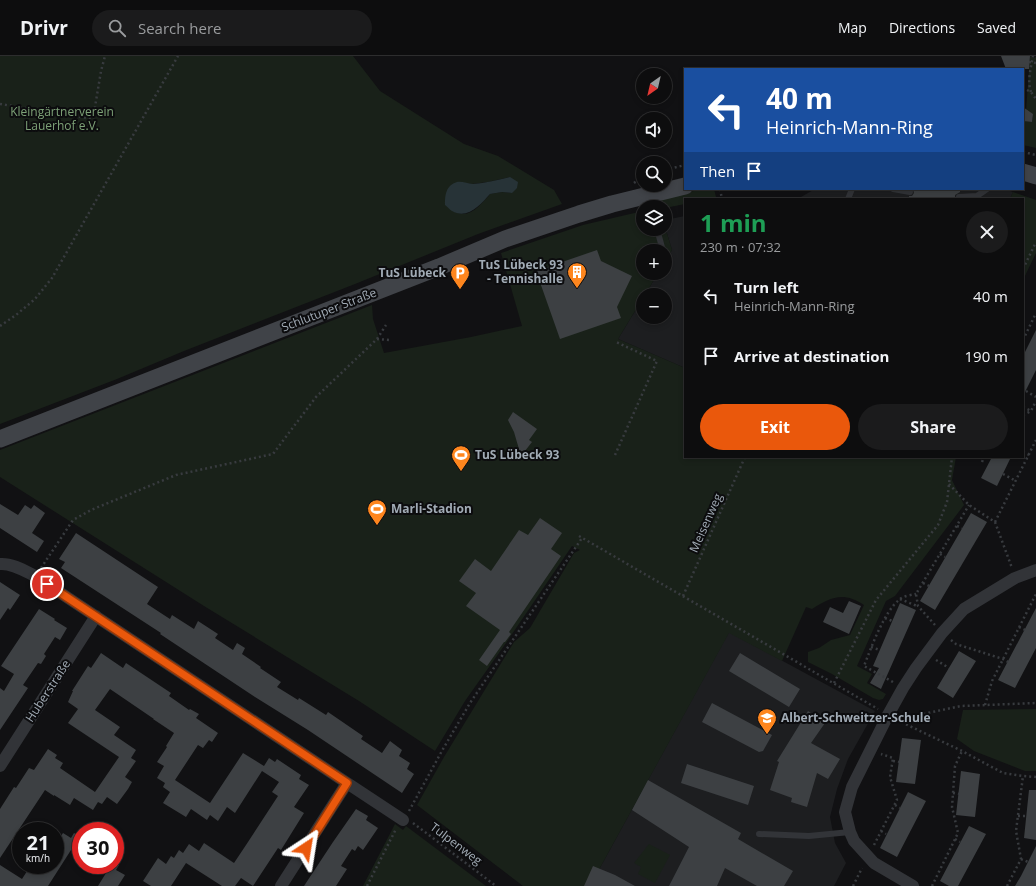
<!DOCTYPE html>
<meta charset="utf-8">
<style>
body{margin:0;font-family:"Open Sans",sans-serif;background:#1b1b1c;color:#f1f3f6;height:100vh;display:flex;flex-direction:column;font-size:15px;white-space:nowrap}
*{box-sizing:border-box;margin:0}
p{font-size:13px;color:#9a9c9e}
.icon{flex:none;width:22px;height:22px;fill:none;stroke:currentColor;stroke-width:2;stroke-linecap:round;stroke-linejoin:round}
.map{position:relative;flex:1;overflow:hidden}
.drawer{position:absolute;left:684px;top:142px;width:340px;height:260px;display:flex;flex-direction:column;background:#0d0d0e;border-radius:0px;box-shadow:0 2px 6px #0003,0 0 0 1px #2d2d2e}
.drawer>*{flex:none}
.hud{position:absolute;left:684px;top:12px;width:340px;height:122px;border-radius:0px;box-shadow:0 2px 6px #0003,0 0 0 1px #2d2d2e;background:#1a4fa0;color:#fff;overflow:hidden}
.needle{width:26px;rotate:214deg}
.tools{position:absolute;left:636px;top:12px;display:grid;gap:8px}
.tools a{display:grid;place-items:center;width:36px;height:36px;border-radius:50%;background:#0d0d0e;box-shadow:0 2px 6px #0003,0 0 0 1px #2d2d2e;font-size:20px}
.speed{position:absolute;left:12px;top:766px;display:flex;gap:8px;font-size:20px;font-weight:700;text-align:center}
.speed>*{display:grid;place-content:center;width:52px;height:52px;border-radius:50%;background:#0d0d0e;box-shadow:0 2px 6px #0003,0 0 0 1px #2d2d2e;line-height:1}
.speed small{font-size:10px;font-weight:400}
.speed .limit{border:6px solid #d22;background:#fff;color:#111}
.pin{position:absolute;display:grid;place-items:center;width:34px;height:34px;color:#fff;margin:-17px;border:2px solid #fff;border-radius:50%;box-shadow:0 1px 4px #0007}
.me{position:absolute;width:44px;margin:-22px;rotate:33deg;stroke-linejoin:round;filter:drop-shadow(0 0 3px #0008)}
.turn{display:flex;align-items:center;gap:14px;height:84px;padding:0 16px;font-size:18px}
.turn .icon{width:52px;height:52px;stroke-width:2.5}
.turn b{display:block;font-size:28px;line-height:34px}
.then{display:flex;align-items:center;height:38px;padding:0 16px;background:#0003;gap:8px;font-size:15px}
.round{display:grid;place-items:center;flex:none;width:42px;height:42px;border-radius:21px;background:#1b1b1c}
.summary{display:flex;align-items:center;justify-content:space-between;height:68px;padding:0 16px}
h1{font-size:24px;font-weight:700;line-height:30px;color:#1e9e55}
.button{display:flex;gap:8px;margin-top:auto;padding:8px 16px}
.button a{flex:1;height:46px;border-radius:24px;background:#ea580c;color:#fff;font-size:16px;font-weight:700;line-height:46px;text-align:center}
.button a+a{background:#1b1b1c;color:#f1f3f6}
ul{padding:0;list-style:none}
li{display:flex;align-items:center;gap:12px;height:60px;padding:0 16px}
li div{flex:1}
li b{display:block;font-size:15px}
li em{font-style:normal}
header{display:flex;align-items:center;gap:24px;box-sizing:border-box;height:56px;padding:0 20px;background:#0d0d0e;border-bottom:1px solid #2d2d2e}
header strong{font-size:19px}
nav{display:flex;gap:22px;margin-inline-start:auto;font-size:14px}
.search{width:280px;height:36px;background:#1b1b1c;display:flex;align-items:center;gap:10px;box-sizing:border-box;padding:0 14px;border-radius:22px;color:#9a9c9e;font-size:15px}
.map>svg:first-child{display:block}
.built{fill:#1d1e20}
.green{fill:#192119;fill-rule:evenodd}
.water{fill:#273337}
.building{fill:#3d4043}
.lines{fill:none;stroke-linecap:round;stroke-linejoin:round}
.path{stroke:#383b3f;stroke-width:2.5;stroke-dasharray:2 3;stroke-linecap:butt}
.lane{stroke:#323438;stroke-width:6}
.street{stroke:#323438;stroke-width:12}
.secondary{stroke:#404348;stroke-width:17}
.route-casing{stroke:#983908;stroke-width:10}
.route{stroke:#ea580c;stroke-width:7}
.labels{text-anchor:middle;stroke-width:4;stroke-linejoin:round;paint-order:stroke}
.park-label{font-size:12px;fill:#7da177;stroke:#0c0c0e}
.poi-label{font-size:12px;font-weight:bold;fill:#a1abb5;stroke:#0c0c0e;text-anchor:start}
.street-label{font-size:12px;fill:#a1abb5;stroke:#0c0c0e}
</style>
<header>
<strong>Drivr</strong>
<div class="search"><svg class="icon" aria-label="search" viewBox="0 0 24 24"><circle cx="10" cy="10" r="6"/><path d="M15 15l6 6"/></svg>Search here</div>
<nav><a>Map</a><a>Directions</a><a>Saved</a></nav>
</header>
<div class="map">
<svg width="1036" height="830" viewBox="0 0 1036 830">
<rect width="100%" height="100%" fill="#111113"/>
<path class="built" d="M815,133H1005L1013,136L1010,143H786L801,141Z
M685,160V312L618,283L643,242V261H665V239H645L658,217H665V206L672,194L665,171V164Z
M729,576L875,655L848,703L837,733L830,761L835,787L846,807L834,830H590Z"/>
<path class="green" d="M0,0H353L380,35L464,88L498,100L554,134L562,148L478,178L355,228L184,295L117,323L0,368ZM510,121L512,137L502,136L490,138C483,146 474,158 463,158C460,158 456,156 453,155L458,126L472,128L488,126Z
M1030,0L1033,2L1036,1V92L1023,89V66H1025V65L1032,66L1033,59L1030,56L1026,55Z
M703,133H714L716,141L707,143H685V148L665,152V151H660C659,146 661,144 665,141Z
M1013,136L1036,144V197L1023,224V143H1010Z
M643,155V173H665V171L672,194L665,206V195H643V217H658L645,239H643V242L618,283L685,312V401H956L952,424L964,449L895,540L886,545L857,610L872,618L867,627L886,638L883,643L879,644L873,642L832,618L808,606V596L819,592L831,584L850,579L864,549C844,535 830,541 812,553L806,551L782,605L729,577L590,830H523L417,749L444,701L514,586L530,572L574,497L580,494L572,490L506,587L465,645L435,695L359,645L204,550L0,421V394L372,249L373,263L384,297L471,281L522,270L501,197L583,169Z
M1036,653V715H1025L974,695L957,683L963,654Z
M395,768L403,774L406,770L486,830H363Z
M649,788L670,799L655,827L638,818L641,811L634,807Z"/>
<path class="water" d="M510,121L518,126L517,132L512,137L502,136L490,138C481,148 468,164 452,155C450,154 448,151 445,149C445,139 446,129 457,126C462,125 468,128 473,128C485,127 498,124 510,121Z"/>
<path class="building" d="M1001,0H1030L1029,13H1006Z
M1023,51L1033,58L1032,66L1023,65Z
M913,133H950L960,134V136L955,139V143H909V140H912L914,137Z
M597,194L601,205L632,220L617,251L621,262L560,283L536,215Z
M1036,274V314L1023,340V300Z
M513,356L537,373L529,384L532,386L521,400L514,376L508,364Z
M992,401H1011L997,430L981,422Z
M0,448L18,459L25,449L31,453L34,449L45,457L32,477L44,485L37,496L0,472Z
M971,457L987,466L935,554L920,545Z
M540,462L562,477L551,493L561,500L509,576L511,578L505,586H504L487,610L479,604L500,574L466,550L476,537L459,525L475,503L491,515L519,474L528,479Z
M76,477L158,531L147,548L170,563L172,559L194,573L198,565L218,578L215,582L233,594L237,587L245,592L242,598L261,611L260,612L281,626L277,631L298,644L299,642L326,659L328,656L363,680L361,683L382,697L390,685L402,694L399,700L410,707L407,713L414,718L402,737L308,674L255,641L160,578L161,577L61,512L65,506L59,503Z
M0,526L20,539L10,554L8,552L0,564Z
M849,545L861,550L849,578L823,566L830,551L843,557Z
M900,547L916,554L881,633L870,627L879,612L873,610Z
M1036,552V592L1015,632L998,624Z
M39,553L55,563L54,564L67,572L60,584L55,581L44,598L46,600L41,608L38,607L23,629L28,632L0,674V632L4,635L14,618L1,610Z
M959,595L976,605L953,642L937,632Z
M101,597L123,612L126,607L171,637L169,640L189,654L190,653L199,658L196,662L218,677L212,686L209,684L203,692L198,689L175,724L210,747L243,697L264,710L269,702L275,706L277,703L301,719L299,723L309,729L294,751L304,757L281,794L278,792L253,830L241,822L235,830H222L186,807L171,830H151L143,825L158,802L166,808L171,800L174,802L179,794L183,797L189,788L199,795L204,787L234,807L248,786L278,740L272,736L279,726L262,715L235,757L227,751L218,765L210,759L207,764L191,753L186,761L163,747L170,736L163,731L165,727L157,722L164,710L157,706L167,691L166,690L174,677L153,663H154L110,633L95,654L120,671L114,679L136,694L131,702L136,705L125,721L132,726L128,733L117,748L107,741L102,748L98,746L93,754L74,742L70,749L54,739V740L45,734L0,802V753L14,731L16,732L29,712L34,714L48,693L57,699L55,702L63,707L60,712L95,736L119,701L68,667L78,653L68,646L73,635H72L88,610L91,612Z
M740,597L800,633L789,651L729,615Z
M712,647L772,679L763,695L759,696L702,666Z
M808,655L825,667L811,687L840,703L828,723L817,717L807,751L791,746L792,742L770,734L779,706L777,705Z
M902,682L921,684L915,728L896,726Z
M687,708L754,730L748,749L681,727Z
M961,715L980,718L975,761L956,759Z
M648,724L741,777L738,783L793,815L784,830H757L725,812L717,830H669L689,791L632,754Z
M1029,734H1036V784L1024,782Z
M908,736L926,745L897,801L880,792Z
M356,753L368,760L366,764L378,772L363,794L358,790L355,795L352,793L341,810L347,813L336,830H304L333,786Z
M969,770L986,778L958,830H949L940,825Z
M63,777L71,782L74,777L81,781V800L71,794L48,830H0V809L22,823L31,809H34L40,813L42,809H55V789Z
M1036,790V830H1015L1021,820Z
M94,809H119L116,814L125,819L118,830H98L106,817Z
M593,810L615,819L635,830H584Z"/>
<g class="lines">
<path class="path" d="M1029,6L1036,7
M1027,34L1031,36L1036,43
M1031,36C1027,26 1031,11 1033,0
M0,48L93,63L101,15L105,0
M1023,96L1036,99
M665,114L685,109
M634,127L643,120
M720,133L722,143
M1023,213L1036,186
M0,270L16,259L35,243L52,222L178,0
M377,283L386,269
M1023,284L1036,257
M1026,335L1036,341
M1023,351L1031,355
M1023,359L1031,355L1036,345
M1023,396L1029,399
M615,399L657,305L616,286
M982,406L984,401
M1003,418L1016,425
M949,428L969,449L995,466L1012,512
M995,466L1036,384
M957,470L962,472
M579,480L878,653
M940,498L945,501
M41,512L73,464L91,454L176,419L273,398L316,341L377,283L389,284
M923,527L929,530
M683,540L745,401
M900,543L917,550
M885,562L892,565
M935,569L918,550L916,538L969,449
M1019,571L1025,574
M951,584L956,588L1003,603L1008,606
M871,591L880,594
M936,604L949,612
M893,626L864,610C871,592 884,556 899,544C903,540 911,539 916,538
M834,627L876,544L938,469L947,446L952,401
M985,649L992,625L1036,538
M899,663L961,650L1036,647
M897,664L962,695L1003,717L1023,720L1036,721
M893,705L899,706
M953,737L959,738
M895,749L900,752
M409,755L443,693L470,647L582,482
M1018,760H1026
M413,767L496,830
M881,775L886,778
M955,783L960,786
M874,789L897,744L890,721L893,702L881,698
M1021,803L1028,806
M367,830L396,773
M853,830L862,812
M932,830L958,777L952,751L955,710L962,695
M1007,830L1021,803L1016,775L1023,720"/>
<path class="lane" d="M893,133L910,136
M959,141L977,140L987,133
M848,143L852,133
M657,173L663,195
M759,778L809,780L850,776"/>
<path class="street" d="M0,508C12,507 25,515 35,520L347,727L281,830
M0,710L96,560
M347,727L403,764
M913,830L874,807L854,785L850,776L845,756L852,731L888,659L903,632L916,612L942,577L964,553L1015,522L1036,514"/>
<path class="secondary" d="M1023,116L1036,120
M0,383L439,211L505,183L579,158L612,148L685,130"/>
</g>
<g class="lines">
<defs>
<path id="route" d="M47,528L347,727L306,792"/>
</defs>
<use href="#route" class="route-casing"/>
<use href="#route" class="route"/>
</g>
<defs>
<symbol id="building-pin" viewBox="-11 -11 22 30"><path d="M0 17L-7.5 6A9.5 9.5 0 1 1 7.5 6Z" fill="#fe861e" stroke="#0c0c0e"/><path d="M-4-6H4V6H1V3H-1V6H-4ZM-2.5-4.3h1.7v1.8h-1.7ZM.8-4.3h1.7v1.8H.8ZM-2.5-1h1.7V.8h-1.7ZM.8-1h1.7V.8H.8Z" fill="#fff"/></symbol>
<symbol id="parking-pin" viewBox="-11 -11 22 30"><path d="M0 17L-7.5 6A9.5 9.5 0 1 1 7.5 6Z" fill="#fe861e" stroke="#0c0c0e"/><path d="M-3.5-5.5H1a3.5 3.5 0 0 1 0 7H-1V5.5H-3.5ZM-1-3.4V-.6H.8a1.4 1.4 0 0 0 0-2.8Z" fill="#fff"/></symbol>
<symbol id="stadium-pin" viewBox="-11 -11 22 30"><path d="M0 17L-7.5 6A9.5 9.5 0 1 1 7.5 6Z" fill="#fe861e" stroke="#0c0c0e"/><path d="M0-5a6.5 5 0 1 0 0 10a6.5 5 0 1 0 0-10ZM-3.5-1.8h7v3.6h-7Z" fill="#fff"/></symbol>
<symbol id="school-pin" viewBox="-11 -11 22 30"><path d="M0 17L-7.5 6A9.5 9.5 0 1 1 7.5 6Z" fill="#fe861e" stroke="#0c0c0e"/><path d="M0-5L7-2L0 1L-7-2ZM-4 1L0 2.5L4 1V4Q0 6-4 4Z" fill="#fff"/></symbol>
</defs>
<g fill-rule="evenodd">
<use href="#building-pin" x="566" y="205" width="22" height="30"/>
<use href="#parking-pin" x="449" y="206" width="22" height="30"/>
<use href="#stadium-pin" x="450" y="388" width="22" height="30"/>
<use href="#stadium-pin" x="366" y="442" width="22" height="30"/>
<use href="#school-pin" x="756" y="651" width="22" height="30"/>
</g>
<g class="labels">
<g class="park-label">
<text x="62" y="60">Kleingärtnerverein<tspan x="62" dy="14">Lauerhof e.V.</tspan></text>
</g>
<g class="poi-label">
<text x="563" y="213" text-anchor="end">TuS Lübeck 93<tspan x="563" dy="14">- Tennishalle</tspan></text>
<text x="446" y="221" text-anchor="end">TuS Lübeck</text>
<text x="475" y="403">TuS Lübeck 93</text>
<text x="391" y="457">Marli-Stadion</text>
<text x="781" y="666">Albert-Schweitzer-Schule</text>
</g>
<g class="street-label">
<text transform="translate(329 254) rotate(-21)" y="4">Schlutuper Straße</text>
<text transform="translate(706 467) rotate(-66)" y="4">Meisenweg</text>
<text transform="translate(48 635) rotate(-57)" y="4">Huberstraße</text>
<text transform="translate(456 788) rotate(37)" y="4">Tulpenweg</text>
</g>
</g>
</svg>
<div class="tools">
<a><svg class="needle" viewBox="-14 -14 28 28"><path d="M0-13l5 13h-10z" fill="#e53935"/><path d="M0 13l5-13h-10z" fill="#9a9c9e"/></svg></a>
<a><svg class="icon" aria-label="sound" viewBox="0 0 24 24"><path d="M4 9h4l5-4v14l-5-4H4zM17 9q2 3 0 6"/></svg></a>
<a><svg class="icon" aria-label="search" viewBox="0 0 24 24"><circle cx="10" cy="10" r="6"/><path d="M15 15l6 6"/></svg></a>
<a><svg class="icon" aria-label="layers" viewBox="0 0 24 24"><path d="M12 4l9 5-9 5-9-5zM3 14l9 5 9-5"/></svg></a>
<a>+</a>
<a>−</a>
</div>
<div class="speed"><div>21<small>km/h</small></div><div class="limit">30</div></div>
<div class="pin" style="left:47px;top:528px;background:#d93025"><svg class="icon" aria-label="arrive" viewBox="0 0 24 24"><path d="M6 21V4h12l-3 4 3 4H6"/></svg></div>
<svg class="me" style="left:306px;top:792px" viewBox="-20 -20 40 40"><path d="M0-17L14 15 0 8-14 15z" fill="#ea580c" stroke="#fff" stroke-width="4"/></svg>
<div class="hud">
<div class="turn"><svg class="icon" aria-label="left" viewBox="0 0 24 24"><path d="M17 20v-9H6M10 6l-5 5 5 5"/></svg><div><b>40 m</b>Heinrich-Mann-Ring</div></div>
<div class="then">Then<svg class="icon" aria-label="arrive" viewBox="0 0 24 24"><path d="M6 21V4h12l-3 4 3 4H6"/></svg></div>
</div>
<section class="drawer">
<div class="summary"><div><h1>1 min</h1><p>230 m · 07:32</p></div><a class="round"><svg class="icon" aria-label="close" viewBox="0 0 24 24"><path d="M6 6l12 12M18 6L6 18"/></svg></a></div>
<ul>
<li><svg class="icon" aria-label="left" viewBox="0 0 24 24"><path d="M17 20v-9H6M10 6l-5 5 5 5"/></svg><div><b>Turn left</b><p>Heinrich-Mann-Ring</p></div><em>40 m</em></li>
<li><svg class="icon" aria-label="arrive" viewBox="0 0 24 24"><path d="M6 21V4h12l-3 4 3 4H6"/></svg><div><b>Arrive at destination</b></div><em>190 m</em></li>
</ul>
<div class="button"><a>Exit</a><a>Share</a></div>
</section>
</div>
